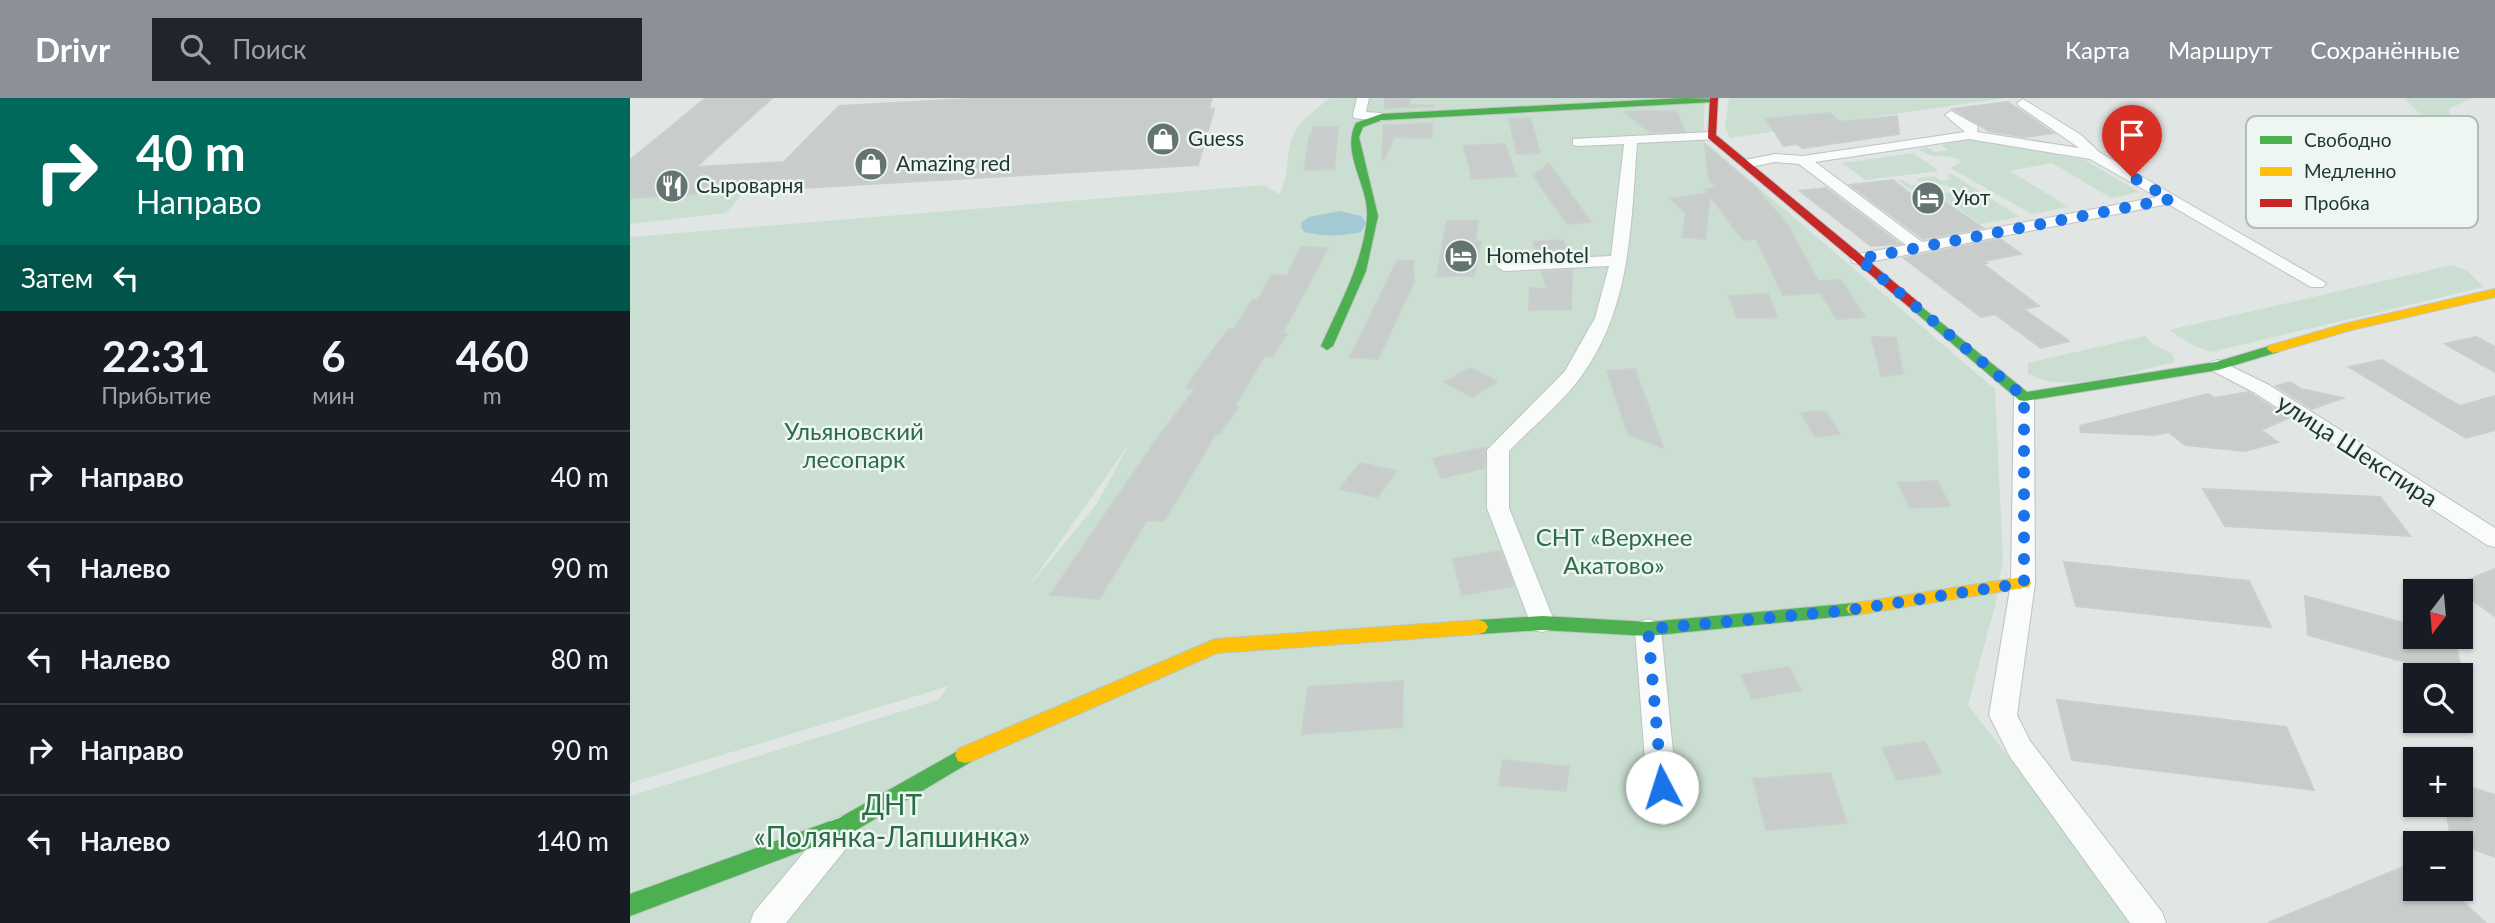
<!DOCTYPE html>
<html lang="ru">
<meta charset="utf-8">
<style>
body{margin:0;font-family:Lato,sans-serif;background:#20242c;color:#f1f3f6;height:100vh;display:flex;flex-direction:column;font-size:26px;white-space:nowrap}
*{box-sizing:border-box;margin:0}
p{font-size:23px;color:#9ea1a6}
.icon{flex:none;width:38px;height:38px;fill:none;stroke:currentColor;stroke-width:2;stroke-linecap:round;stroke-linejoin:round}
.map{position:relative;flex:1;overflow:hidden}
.details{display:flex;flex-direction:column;background:#171b24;width:630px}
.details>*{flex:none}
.hud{background:#00695c;color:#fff;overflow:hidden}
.needle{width:46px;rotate:196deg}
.fabs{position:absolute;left:1773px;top:481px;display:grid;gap:14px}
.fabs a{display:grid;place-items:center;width:70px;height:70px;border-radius:0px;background:#171b24;box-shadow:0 2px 5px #0004;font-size:35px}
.pin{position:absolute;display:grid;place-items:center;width:60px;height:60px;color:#fff;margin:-72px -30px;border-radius:50% 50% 50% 0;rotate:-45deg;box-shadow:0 0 7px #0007}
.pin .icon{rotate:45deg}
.me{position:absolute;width:77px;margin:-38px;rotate:355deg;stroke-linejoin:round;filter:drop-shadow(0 0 5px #0008)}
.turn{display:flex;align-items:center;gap:24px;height:147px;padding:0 21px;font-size:32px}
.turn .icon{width:91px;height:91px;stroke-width:2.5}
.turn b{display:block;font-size:49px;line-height:60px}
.then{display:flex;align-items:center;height:66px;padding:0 21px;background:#0003;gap:14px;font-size:26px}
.eta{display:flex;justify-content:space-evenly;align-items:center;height:119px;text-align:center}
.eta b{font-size:42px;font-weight:700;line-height:49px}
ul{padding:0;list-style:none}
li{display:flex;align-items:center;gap:21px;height:91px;padding:0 21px;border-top:2px solid #363941}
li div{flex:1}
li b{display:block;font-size:26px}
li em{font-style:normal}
header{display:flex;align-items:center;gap:42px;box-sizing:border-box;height:98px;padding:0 35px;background:#8c9099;color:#fff}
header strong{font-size:33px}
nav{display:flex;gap:38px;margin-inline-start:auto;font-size:24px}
.search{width:490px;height:63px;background:#20242c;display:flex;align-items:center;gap:18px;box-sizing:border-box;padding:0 24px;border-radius:0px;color:#9ea1a6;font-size:26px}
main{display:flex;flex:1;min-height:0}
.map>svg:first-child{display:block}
.green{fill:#cadfd1;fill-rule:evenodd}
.water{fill:#a3cad3}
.building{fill:#c8cdcb;stroke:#cacfcd;stroke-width:2}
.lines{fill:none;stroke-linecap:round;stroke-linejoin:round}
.street-casing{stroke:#bec3c1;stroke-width:2}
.fast-casing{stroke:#bdc4c1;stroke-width:2}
.slow-casing{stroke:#bdc4c1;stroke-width:2}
.jam-casing{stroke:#bdc4c1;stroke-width:2}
.street{fill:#fafbfb;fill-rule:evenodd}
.fast{fill:#4caf50;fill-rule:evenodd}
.slow{fill:#ffc107;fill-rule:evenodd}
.jam{fill:#c62828;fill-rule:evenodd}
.route{stroke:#1a73e8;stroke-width:12;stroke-dasharray:0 21.6}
.labels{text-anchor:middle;stroke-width:5;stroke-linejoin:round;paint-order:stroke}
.far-poi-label{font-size:21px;fill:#203732;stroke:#eef6f2;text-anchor:start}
.park-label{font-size:24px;fill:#2d6c48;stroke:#eef6f2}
.street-label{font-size:24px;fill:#203732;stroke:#eef6f2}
.near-park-label{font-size:28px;fill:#2d6c48;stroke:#eef6f2}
.key{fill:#eef6f2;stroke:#b0bdb8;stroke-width:2}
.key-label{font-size:19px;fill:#203732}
</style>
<header>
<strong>Drivr</strong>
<div class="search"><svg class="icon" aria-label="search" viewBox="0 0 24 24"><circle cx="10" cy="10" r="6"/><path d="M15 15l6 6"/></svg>Поиск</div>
<nav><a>Карта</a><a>Маршрут</a><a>Сохранённые</a></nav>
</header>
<main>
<section class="details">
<div class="hud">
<div class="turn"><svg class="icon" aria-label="right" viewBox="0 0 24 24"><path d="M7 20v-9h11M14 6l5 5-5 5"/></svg><div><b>40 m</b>Направо</div></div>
<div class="then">Затем<svg class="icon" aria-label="left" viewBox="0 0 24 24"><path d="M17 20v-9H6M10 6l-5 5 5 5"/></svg></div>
</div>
<div class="eta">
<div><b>22:31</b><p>Прибытие</p></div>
<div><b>6</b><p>мин</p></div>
<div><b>460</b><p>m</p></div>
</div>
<ul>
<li><svg class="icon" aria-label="right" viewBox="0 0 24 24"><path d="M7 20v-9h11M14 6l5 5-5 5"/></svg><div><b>Направо</b></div><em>40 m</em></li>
<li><svg class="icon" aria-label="left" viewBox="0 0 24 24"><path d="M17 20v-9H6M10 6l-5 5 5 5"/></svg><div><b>Налево</b></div><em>90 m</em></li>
<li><svg class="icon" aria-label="left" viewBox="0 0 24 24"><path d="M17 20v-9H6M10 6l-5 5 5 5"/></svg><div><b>Налево</b></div><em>80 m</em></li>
<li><svg class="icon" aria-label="right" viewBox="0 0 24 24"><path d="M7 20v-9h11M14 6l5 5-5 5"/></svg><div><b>Направо</b></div><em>90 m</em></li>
<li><svg class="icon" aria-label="left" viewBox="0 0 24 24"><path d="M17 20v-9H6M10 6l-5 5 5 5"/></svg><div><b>Налево</b></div><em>140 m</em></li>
</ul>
</section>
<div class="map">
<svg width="1865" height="825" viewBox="0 0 1865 825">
<rect width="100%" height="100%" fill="#e1e6e4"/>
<path class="green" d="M700,0H1075L1073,42L1365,291L1373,462L1365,508L1338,607L1508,825H0V698L308,602L319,588L0,685V139L634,87L649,96C661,77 654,55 664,36C671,20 687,11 700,0ZM500,345L466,407L401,486V485Z
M1099,0H1374L1100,40L1095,28Z
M1774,0H1842L1819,11L1820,28L1798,24Z
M1343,41L1455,62L1509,94L1481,100L1422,65L1380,73L1439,109L1402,116L1320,70L1330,65L1329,61C1311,55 1307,63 1287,51L1297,49L1304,54L1318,52L1311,47Z
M1283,55L1309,73L1235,82L1212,65Z
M1322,76L1390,119L1350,126L1304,94L1319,95L1321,91L1317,87L1305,86L1298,90L1280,92L1268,82H1273L1281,87L1291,85L1285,81L1305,78L1311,83L1321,81L1316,77Z
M115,93L96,115L0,126V100Z
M1822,167L1836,172L1854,189L1581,254L1562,247L1539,232Z
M1515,238L1523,246L1542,256L1545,264C1508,272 1430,299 1398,275V265Z"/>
<path class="water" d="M710,113L731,118L736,125L731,134C711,138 694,139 674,134L671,129L672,124L679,119Z"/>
<path class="building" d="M76,0H142L66,69L154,64L209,8L357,0H582L579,11H584L568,67L0,100V62Z
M755,0H781L778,7L804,8L755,10Z
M1378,4L1423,35L1395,39L1359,33L1323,11Z
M1046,13L1055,33L1020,34L995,14Z
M1200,15L1210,24L1267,18L1269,36L1173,50L1167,46L1154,48L1136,21Z
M900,20L910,55L887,56L879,21Z
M802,25L801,40L764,39L754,62L752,61L754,28Z
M684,29H708L704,71L674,72L679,41Z
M875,46L886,78L842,81L834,48Z
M1075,47L1124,88L1157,126L1188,183L1211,182L1235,219L1207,221L1191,195L1153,197L1126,141L1113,142L1080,98L1075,141L1052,139L1056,115L1041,101L1078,95L1075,91L1088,90L1079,82Z
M919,66L961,124L937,126L903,77Z
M1263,82L1283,98L1302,95L1353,130L1293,141L1220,87Z
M1196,90L1270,146L1241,148L1170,93Z
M817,123H848L845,143L851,144L844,178H807Z
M1370,141L1391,156L1354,163L1357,165L1353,166L1409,208L1393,211L1439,243L1411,250L1365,216L1351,219L1274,160Z
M933,142L938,157L908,159L903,144Z
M671,149L698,150L652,236H657L642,259L634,258L604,309H608L589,336L586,335L534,423L517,422L469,501L420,497L524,345L565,291L556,290L572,266L599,231L604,232L622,202H628L642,177L657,178Z
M767,163H783L784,184L748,261L720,259Z
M942,172L941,212H899L900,190L917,191L912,174Z
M1138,196L1147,219L1107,220L1099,198Z
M1242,239L1266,240L1273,276L1251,278Z
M1846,239L1865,249V274L1815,246Z
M1752,262L1830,308L1865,298V332L1836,340L1719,269Z
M840,270L867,283L842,299L815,284Z
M1005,271L1033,350L998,336L977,273Z
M1660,284L1671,291L1713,300L1682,311L1646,288Z
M1618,294L1659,320L1631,332L1648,344L1615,353L1555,347L1539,334L1525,337L1451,334L1450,328L1578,296L1585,300Z
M1195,313L1210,336L1185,339L1171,315Z
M856,349L854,370L811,380L803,361Z
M730,365L766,373L747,399L710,391Z
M1307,383L1320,408L1280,410L1268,385Z
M1573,391L1750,399L1780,438L1595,428Z
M870,453L884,488L832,497L823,461Z
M1434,464L1619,483L1641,529L1446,508Z
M1865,471V518L1822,488Z
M1675,498L1785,528V539H1824L1833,580L1678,537Z
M1159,569L1171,592L1122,601L1111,577Z
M773,583L772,629L672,636L678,589Z
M1427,602L1656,629L1684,692L1442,662Z
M1295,644L1311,675L1267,682L1252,650Z
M873,662L939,669L936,693L869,687Z
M1200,675L1217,725L1136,732L1123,681Z
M1830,686L1865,697V759L1830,746L1822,745L1815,707H1830Z
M1785,764V791H1819L1856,825H1638Z"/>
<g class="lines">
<defs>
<path id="street" d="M727,0H739L736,14L751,15L758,19L751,23L724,20L723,17Z
M1393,1L1451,37L1469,54L1696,185L1693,189H1681L1538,106L1229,166L1223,165L1221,161L1223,157L1276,147L1169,66L1145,64L1115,70L1108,66L1110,63L1145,56L1173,58L1335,34L1315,17L1321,13L1348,28L1347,34L1449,50L1389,8L1387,5ZM1339,41L1460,61L1527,99L1292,144L1185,64Z
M1081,34L1088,38L1086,41L1007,45C1001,128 1001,211 950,280C929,308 902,329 879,353V410L925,525L921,532L912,534L903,532L857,410V352L935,273L965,220L979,168L874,173L866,168L874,163L981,158L994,46L948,48L943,47V41Z
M1588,262L1639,287L1865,430V449L1857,447L1625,295L1581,272L1578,268L1581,264Z
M1394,293L1401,295L1404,299L1405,485L1387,617L1400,643L1532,814L1536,825H1500L1380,659L1359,617L1381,485L1384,299L1387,295Z
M1018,521L1027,524L1031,531L1049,715L1045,724L1034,728L1023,724L1019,715L1005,531L1009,524Z
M212,718L223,722L227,732L223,742L156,825H120L124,814L201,722Z"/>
<path id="fast" d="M1054,0L1088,1L1084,4L752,22L733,29L729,39L748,118L736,173L703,248L697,252L691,248C709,208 733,165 737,120C740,89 710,55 726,25L751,16Z
M1283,202L1397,294L1586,264L1643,247L1649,251L1648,254L1588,272L1394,303L1389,302L1279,209V203Z
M1225,505L1231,507L1234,511L1231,515L1225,517L1018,538L912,532L849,536L843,534L840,529L843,524L849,522L912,518L1018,524Z
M335,649L342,651L345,657L342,663L223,734L0,818V796L209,720Z"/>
<path id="slow" d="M1865,191V199L1721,232L1643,255L1637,251L1638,248L1714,226Z
M1393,479L1399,481L1401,485L1399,489L1225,517L1219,515L1216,511L1219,507L1225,505Z
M849,522L855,524L858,529L855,534L849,536L587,555L342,663L335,665L328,663L325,657L328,651L585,541Z"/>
<path id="jam" d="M1080,0H1088L1086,37L1287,203V209H1279L1078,40Z"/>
</defs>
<use href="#street" class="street-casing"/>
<use href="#fast" class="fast-casing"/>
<use href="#slow" class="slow-casing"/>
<use href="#jam" class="jam-casing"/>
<use href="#street" class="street"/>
<use href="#fast" class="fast"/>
<use href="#slow" class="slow"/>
<use href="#jam" class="jam"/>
</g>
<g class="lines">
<path class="route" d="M1032,689L1018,531L1213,513L1394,485V299L1229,161L1541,101L1502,79"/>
</g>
<defs>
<symbol id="shop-disc" viewBox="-11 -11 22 22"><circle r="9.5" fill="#647470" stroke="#eef6f2"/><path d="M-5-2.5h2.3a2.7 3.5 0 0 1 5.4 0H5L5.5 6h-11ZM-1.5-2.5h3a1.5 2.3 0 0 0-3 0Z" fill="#fff"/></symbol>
<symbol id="restaurant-disc" viewBox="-11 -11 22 22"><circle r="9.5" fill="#647470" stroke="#eef6f2"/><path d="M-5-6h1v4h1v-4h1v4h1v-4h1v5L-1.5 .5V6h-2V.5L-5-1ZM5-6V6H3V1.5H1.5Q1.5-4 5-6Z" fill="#fff"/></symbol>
<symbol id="hotel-disc" viewBox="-11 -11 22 22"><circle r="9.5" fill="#647470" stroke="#eef6f2"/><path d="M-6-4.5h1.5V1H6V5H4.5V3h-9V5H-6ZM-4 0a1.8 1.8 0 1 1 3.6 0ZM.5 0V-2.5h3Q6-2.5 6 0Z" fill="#fff"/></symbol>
</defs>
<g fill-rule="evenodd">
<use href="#shop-disc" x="514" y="22" width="38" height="38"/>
<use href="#shop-disc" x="222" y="47" width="38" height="38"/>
<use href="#restaurant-disc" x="23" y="69" width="38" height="38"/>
<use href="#hotel-disc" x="1279" y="81" width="38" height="38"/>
<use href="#hotel-disc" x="812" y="139" width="38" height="38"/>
</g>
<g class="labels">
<g class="far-poi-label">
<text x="558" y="48">Guess</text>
<text x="266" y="73">Amazing red</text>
<text x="66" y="95">Сыроварня</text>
<text x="1322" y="107">Уют</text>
<text x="856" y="165">Homehotel</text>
</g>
<g class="park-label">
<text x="224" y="342">Ульяновский<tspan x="224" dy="28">лесопарк</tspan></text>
<text x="984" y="448">СНТ «Верхнее<tspan x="984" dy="28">Акатово»</tspan></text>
</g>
<g class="street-label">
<text transform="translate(1727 353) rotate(33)" y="8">улица Шекспира</text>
</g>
<g class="near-park-label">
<text x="262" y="717">ДНТ<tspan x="262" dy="32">«Полянка-Лапшинка»</tspan></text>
</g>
</g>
<rect x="1616" y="18" width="232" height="112" rx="10" class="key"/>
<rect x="1630" y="38" width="32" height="8" fill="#4caf50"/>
<rect x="1630" y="69" width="32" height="9" fill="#ffc107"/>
<rect x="1630" y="101" width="32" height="8" fill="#c62828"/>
<g class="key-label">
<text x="1674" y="49">Свободно</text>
<text x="1674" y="80">Медленно</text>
<text x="1674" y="112">Пробка</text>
</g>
</svg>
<div class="fabs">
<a><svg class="needle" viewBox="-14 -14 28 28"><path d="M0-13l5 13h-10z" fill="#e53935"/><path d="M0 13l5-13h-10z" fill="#9ea1a6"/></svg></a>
<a><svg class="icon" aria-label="search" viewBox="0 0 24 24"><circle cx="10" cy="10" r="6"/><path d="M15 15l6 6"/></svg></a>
<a>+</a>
<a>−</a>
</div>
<div class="pin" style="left:1502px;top:79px;background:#d93025"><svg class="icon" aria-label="arrive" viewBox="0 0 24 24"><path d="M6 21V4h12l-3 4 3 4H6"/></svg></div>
<svg class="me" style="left:1032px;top:689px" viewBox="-20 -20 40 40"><circle r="19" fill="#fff"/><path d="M0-13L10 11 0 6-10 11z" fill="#1a73e8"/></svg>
</div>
</main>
